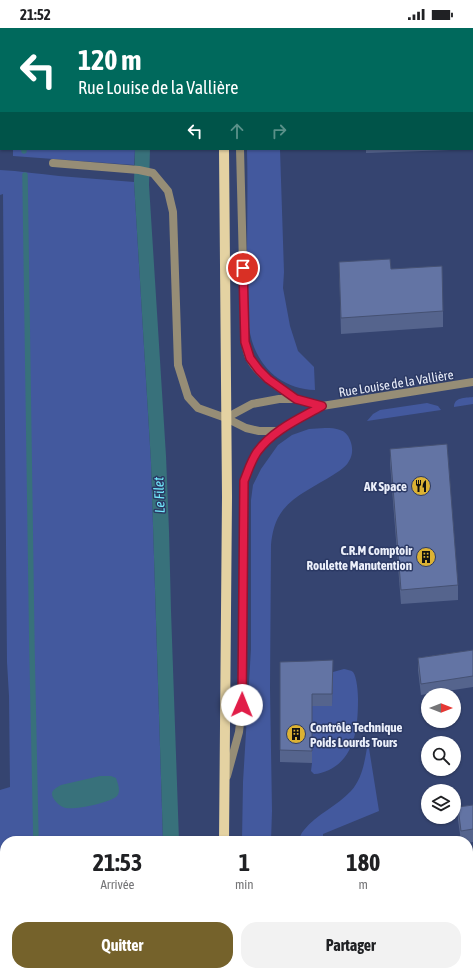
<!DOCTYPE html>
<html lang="fr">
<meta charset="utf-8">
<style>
body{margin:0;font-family:"Asap Condensed",sans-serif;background:#f2f2f2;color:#202124;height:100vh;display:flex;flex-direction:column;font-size:15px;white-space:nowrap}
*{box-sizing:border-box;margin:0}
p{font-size:13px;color:#757577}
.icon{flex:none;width:22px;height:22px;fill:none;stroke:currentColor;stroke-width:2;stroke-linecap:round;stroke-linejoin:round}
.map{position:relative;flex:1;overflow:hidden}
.panel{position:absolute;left:0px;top:808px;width:473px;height:140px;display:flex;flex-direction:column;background:#fff;border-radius:16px 16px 0 0;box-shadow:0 1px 3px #0004}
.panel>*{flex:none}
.banner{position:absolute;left:0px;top:0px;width:473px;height:122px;box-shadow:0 1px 3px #0004;background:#00695c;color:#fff;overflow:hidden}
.needle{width:26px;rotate:90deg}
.tools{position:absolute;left:421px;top:660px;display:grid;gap:8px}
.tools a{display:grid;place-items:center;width:40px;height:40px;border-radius:50%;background:#fff;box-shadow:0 1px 3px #0004;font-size:20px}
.pin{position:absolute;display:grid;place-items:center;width:34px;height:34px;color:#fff;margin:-17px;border:2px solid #fff;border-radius:50%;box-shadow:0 1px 4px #0007}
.me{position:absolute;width:44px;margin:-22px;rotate:1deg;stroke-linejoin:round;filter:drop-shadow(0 0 3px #0008)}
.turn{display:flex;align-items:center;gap:14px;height:84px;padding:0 12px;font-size:18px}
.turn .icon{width:52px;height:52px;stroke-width:2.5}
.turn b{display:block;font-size:28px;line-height:34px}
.lanes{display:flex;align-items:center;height:38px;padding:0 12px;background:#0003;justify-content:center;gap:20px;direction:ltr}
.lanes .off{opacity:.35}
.eta{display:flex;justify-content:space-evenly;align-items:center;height:68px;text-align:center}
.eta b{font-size:24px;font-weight:700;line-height:28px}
.button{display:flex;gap:8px;margin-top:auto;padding:8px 12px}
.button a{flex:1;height:46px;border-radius:16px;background:#75622b;color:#fff;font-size:16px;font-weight:700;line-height:46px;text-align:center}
.button a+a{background:#f2f2f2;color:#202124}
.status{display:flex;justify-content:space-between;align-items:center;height:28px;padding:0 20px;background:#fff;direction:ltr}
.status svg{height:11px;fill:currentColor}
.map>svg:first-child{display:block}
.green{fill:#43599e}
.water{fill:#38717b}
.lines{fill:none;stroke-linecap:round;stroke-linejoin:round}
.stream{stroke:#38717b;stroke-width:5.5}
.service{stroke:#968d76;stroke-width:8}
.minor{stroke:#968d76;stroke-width:8}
.primary{stroke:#e4d2a2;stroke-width:10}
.wall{fill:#55648d}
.shaded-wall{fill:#455173}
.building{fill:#6374a4;stroke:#455173}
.route-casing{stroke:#92132f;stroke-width:10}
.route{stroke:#e11d48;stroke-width:7}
.labels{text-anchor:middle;stroke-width:3;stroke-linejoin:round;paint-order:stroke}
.street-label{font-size:13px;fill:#ebeffa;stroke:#2b3964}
.poi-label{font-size:13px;font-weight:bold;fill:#ebeffa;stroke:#2b3964;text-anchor:end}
.water-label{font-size:14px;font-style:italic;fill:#73ebfe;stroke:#2b3964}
</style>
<div class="status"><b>21:52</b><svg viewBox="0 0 49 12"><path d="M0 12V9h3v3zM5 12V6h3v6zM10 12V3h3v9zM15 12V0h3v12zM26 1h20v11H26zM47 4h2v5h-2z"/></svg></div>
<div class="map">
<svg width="473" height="948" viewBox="0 0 473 948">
<rect width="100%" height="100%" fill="#354470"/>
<path class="green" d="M12,0H141L140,1H12Z
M13,121H135L134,137L13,128Z
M247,121H280L284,244L283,260L290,298L298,323L314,339L315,362C287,361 265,346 254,319C245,296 247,262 247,237C247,199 248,160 247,121Z
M0,142C20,143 39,146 59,148C84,150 109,152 134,154L151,434L163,813H5V943H38L28,945L24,948H0V762L10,759L9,668L7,634L3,166L0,167Z
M473,369V376L454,379C454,369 465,370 473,369Z
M427,375L438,378L441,382L367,393L373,386L380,382Z
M325,400C336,400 346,401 350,412C353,419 353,427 349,433C346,439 339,443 333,447C316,458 296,466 283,482C275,492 272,505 271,517L270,660L272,783L271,813H242L243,754L251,621V472L253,457L261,441L278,417L292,407L309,401Z
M344,641C347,642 351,642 353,644C357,649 358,665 358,671C358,697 356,729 329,742C324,744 319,746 314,746L311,743L312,735V678H331L333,644Z
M368,714L379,783L323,806V813H298C300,809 301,805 304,802C317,786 337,778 351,763C363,750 365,731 368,714Z
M79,943H181V948H70Z
M238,943H270V948H237Z
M288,943H325V948H288Z"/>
<path class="water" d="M135,121H150L149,157L166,428L169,503L171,583L179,813H163L151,434L134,154Z
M100,748H111L116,750C118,756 121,763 117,768C110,775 75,782 66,780C61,780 51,771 52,765C53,761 58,759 61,757Z
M38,943H79L70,948H24L28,946Z"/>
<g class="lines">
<path class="stream" d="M24,0V1
M24,121V123
M25,147L32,623L36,813"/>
<path class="service" d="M53,135L139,142L153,145L168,163L173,184L178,337L188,369L198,380L226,390"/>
<path class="minor" d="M240,121L245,314C246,319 247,325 249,329C256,346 281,361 296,371
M226,390L252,376L279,371H296L322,378L473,354
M226,390L246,400L259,403H278
M227,748L239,704L242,677L244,453C248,443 251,433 257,424C273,402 299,391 322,378"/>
<path class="primary" d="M222,0V1
M224,813L227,469L224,121
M221,948V943"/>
</g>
<path class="wall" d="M362,0H473V35H472V1H362Z
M366,121H451V122L366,125Z
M339,234L391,241L443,283V299L341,306Z
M390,421L458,557V572L401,576L390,435Z
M473,622V659L421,667L418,642V630Z
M280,634L333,644L332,678H312V735L280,734Z
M473,777V814L468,815V813H461L458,792V779Z"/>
<path class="shaded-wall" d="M333,632V644L332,678V666Z"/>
<path class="building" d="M362,0H473V19H472V1H362Z
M390,231L391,241L442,238L443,283L341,290L339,234Z
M447,416L458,557L401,562L390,421Z
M473,622V648L421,656L418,630Z
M333,632L332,666H312V723L280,722V634L311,633Z
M473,777V801L461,803L458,779Z
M473,927V948H468L463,946L465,943H468V936Z"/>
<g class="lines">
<defs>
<path id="route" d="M242,677L244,453C248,443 251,433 257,424C273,402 299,391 322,378L296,371L268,351L259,342L250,330L245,314L243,240"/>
</defs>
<use href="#route" class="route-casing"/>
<use href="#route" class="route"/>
</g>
<defs>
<symbol id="restaurant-disc" viewBox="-11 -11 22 22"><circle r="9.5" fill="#dcb233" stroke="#2b3964"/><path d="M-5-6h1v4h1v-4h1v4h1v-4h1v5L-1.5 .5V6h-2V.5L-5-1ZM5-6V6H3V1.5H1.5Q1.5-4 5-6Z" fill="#111"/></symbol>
<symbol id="building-disc" viewBox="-11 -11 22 22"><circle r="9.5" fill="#dcb233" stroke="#2b3964"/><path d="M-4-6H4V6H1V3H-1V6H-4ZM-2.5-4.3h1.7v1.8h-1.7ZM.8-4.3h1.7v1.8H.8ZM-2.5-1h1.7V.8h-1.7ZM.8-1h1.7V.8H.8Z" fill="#111"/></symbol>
</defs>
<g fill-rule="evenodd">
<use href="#restaurant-disc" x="410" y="447" width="22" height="22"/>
<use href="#building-disc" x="415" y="518" width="22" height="22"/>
<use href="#building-disc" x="285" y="695" width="22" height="22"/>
</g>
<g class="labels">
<g class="street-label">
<text transform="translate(396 355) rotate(-9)" y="5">Rue Louise de la Vallière</text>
</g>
<g class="poi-label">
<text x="407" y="463">AK Space</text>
<text x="412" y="527">C.R.M Comptoir<tspan x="412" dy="15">Roulette Manutention</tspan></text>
<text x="310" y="704" text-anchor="start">Contrôle Technique<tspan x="310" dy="15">Poids Lourds Tours</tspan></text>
</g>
<g class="water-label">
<text transform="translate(159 467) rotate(-92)" y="5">Le Filet</text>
</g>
</g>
</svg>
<div class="tools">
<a><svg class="needle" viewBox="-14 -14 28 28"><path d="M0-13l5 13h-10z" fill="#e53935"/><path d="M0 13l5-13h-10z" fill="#757577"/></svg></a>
<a><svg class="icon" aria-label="search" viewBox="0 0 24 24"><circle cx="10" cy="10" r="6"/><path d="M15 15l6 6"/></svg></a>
<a><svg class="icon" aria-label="layers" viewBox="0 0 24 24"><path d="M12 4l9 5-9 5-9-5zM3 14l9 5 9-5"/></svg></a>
</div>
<div class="pin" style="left:243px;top:240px;background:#d93025"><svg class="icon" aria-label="arrive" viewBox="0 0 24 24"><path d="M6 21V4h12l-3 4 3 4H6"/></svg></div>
<svg class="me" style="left:242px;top:677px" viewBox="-20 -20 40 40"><circle r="19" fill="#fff"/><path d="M0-13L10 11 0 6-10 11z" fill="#e11d48"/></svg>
<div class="banner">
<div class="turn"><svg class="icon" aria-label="left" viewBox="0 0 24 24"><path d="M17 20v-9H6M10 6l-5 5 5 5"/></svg><div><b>120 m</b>Rue Louise de la Vallière</div></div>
<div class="lanes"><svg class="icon" aria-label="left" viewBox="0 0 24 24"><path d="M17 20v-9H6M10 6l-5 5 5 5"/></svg><svg class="icon off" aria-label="ahead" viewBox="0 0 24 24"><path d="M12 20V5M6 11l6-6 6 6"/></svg><svg class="icon off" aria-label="right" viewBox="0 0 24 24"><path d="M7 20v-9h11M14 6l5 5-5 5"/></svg></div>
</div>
<section class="panel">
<div class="eta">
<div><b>21:53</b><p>Arrivée</p></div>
<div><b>1</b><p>min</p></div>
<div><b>180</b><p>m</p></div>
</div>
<div class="button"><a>Quitter</a><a>Partager</a></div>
</section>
</div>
